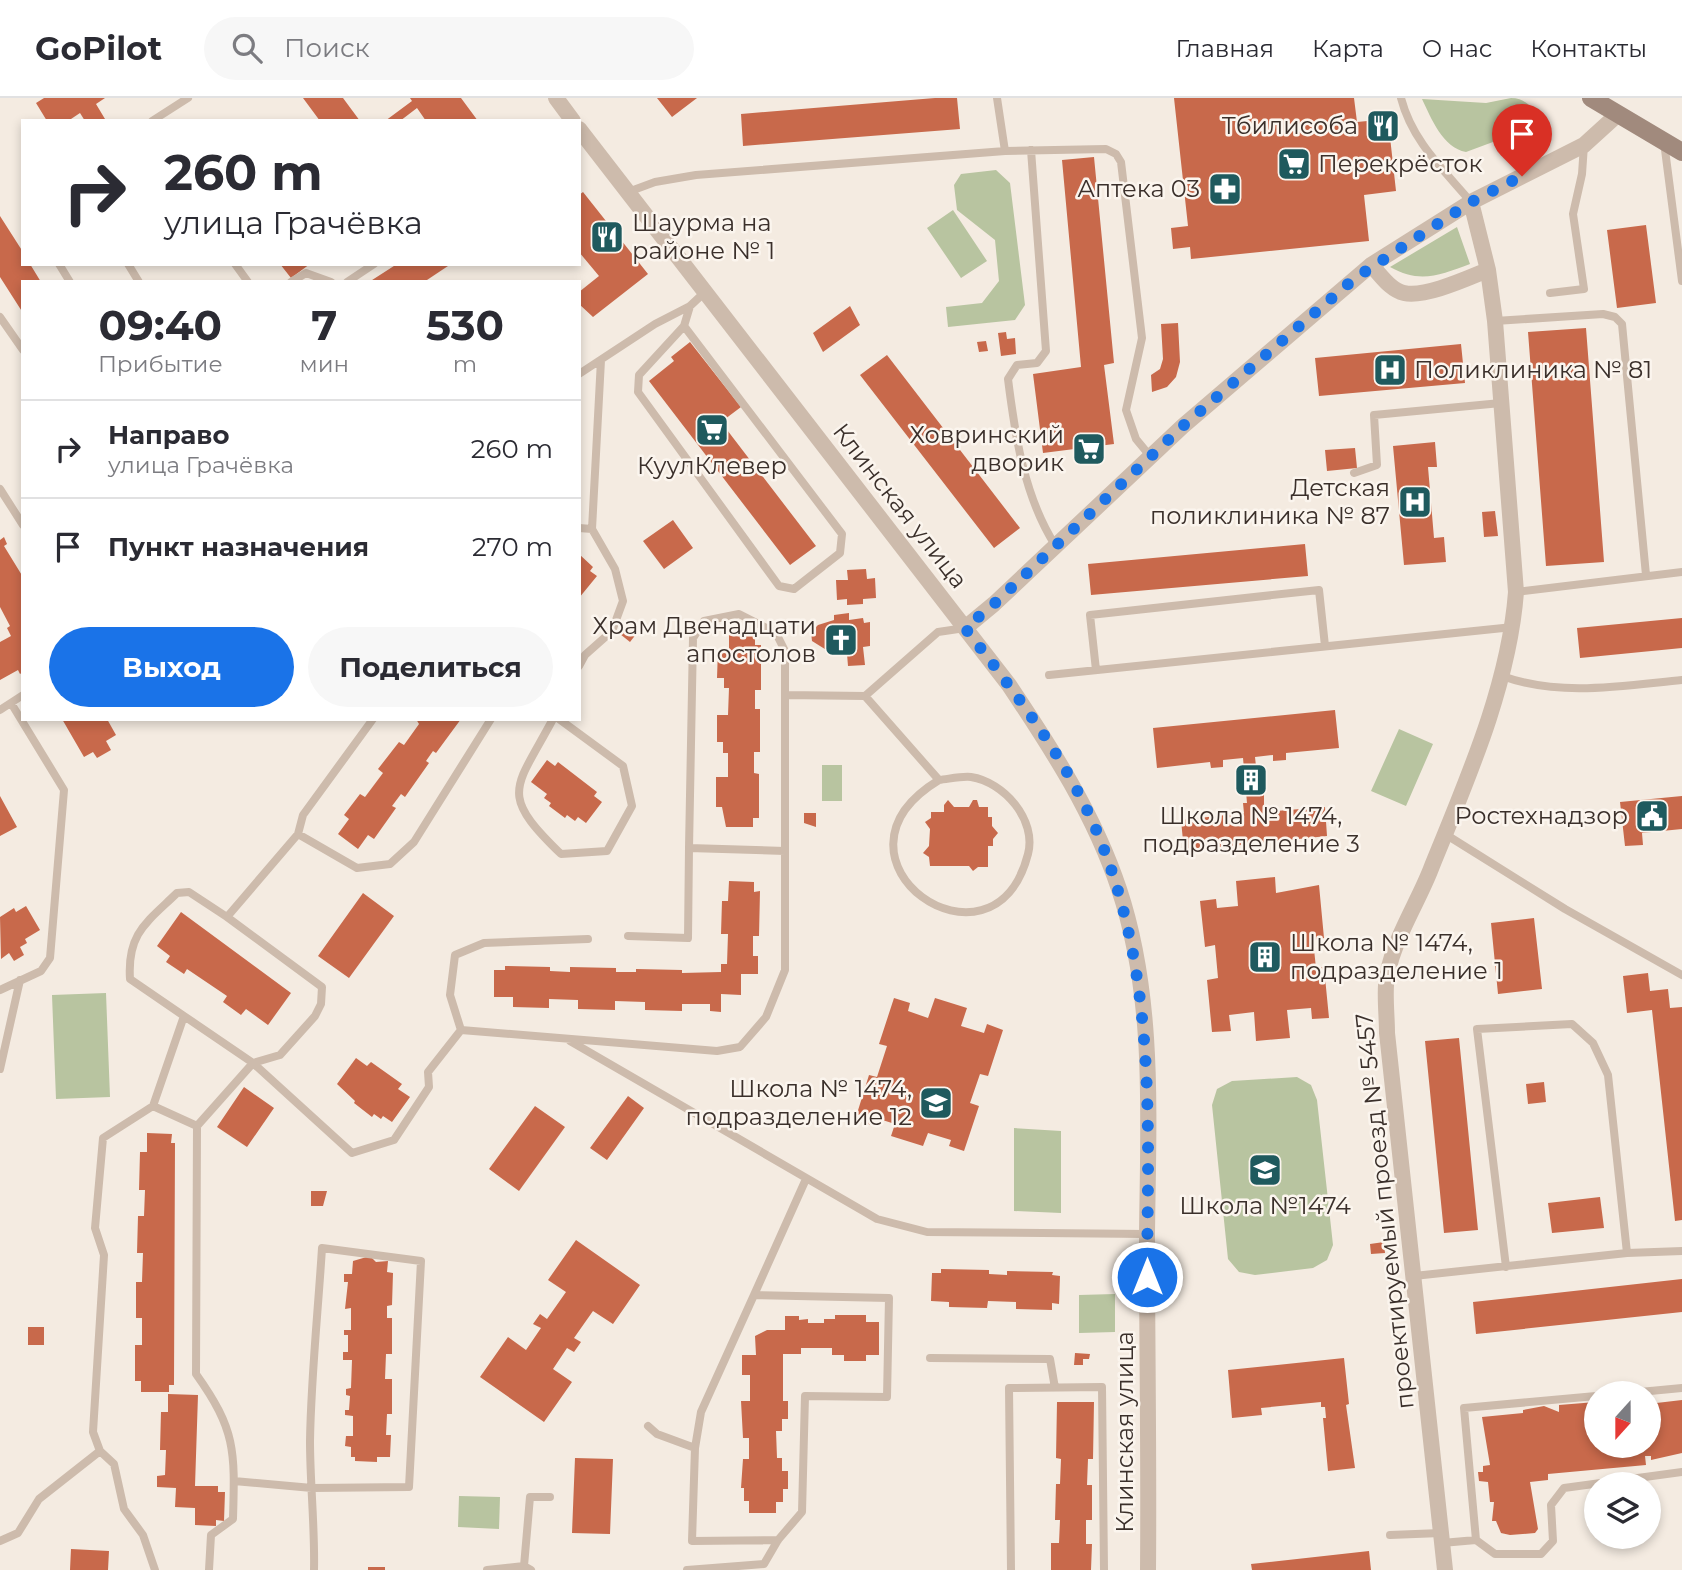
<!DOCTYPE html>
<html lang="ru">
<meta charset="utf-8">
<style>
body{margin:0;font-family:Montserrat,sans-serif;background:#f7f7f7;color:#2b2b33;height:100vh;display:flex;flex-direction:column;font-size:26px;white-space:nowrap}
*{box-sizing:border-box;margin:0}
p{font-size:23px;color:#7c7c81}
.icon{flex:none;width:38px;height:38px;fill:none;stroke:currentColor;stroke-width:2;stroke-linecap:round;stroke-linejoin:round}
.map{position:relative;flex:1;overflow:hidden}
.details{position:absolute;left:21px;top:182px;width:560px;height:441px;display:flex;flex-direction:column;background:#fff;border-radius:0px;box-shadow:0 4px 10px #0003}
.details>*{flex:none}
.guide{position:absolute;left:21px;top:21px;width:560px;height:147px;border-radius:0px;box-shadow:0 4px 10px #0003;background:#fff;color:#2b2b33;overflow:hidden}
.needle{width:46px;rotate:201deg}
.controls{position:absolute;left:1584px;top:1283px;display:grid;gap:14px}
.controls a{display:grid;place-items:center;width:77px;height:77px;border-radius:50%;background:#fff;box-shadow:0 4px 10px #0003;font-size:35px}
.pin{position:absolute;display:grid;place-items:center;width:60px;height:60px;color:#fff;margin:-72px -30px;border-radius:50% 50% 50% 0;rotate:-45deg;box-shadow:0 0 7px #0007}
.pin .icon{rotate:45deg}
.me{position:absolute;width:77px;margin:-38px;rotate:0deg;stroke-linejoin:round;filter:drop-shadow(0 0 5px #0008)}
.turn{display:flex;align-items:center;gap:24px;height:147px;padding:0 28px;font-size:32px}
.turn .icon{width:91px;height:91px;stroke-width:2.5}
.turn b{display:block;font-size:49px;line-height:60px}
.eta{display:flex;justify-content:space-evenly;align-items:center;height:119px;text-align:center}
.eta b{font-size:42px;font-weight:700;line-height:49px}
.cta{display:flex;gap:14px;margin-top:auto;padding:14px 28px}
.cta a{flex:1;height:80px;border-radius:42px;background:#1a73e8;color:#fff;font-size:28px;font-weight:700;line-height:80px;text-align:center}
.cta a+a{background:#f7f7f7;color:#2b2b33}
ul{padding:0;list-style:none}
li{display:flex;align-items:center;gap:21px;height:98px;padding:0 28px;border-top:2px solid #e1e1e2}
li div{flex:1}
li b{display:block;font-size:26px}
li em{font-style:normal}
header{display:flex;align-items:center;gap:42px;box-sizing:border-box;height:98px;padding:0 35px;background:#fff;border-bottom:2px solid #e1e1e2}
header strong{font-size:33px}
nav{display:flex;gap:38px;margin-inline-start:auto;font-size:24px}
.search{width:490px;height:63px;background:#f7f7f7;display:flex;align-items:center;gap:18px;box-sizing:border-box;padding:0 24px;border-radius:38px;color:#7c7c81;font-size:26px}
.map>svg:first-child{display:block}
.green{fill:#b8c4a0}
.building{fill:#c8694b}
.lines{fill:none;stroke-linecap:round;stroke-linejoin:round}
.service{stroke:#cdbbac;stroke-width:8}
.minor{stroke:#cdbbac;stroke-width:16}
.secondary{stroke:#a18a7d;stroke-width:18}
.route{stroke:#1a73e8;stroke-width:12;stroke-dasharray:0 21.6}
.labels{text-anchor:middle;stroke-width:5;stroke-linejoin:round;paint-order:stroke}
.poi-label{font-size:24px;fill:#3b302b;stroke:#fbf5ee;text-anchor:end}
.street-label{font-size:24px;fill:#3b302b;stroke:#fbf5ee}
</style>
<header>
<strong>GoPilot</strong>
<div class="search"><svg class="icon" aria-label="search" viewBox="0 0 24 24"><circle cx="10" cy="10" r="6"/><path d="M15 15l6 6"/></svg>Поиск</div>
<nav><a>Главная</a><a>Карта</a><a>О нас</a><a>Контакты</a></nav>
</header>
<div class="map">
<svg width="1682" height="1472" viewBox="0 0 1682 1472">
<rect width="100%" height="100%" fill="#f4ebe1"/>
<path class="green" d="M1511,0C1524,0 1530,7 1536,17L1531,30L1466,54C1443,50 1431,20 1422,1L1486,5Z
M996,72L1010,85L1025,207L1015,222L948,229L946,209L982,205L999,183L995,142L957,112L954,87L961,76Z
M953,112L987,163L961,180L927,130Z
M1457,129L1470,166C1440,177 1420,186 1390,169Z
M1399,631L1433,646L1406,708L1371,693Z
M822,667H842V703H822Z
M106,895L110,999L56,1001L52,897Z
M1297,979L1311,987L1317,1002L1333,1147L1327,1162L1313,1170L1255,1177L1239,1174L1228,1161L1212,1007L1217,991L1232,983Z
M1014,1030L1061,1033V1115L1014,1113Z
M1115,1196V1234L1079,1235V1197Z
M459,1398L500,1399L499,1431L458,1429Z"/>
<path class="building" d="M44,0H105L96,6L105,21L85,23L80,15L68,23H47L36,5Z
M303,0H343L360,23H320Z
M410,0H461L478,23H426L417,10L400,23H385L412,3Z
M657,0H697L672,19Z
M935,0H957L960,31L743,48L741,16Z
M1174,0H1354L1357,24L1388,21L1396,93L1364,97L1369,143L1191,161L1190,149L1173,151L1171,130L1188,128Z
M1094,59L1114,265L1104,267L1114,346L1043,355L1033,276L1081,269L1062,62Z
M583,94L648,176L593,219L579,206V194L599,178L579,154V97Z
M0,118L23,154V166H30L41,184H23V215L0,179Z
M1646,127L1656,205L1617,210L1607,132Z
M280,166H310L291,180Z
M397,166H451L424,184H369Z
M850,208L860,227L823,254L813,235Z
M1178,225L1180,264L1176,279L1167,289L1152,294L1151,277L1160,271L1163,261L1161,226Z
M1586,230L1604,464L1546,468L1528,234Z
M1006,234L1007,241L1015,240L1016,256L1001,258L998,235Z
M986,243L988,253L979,254L977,244Z
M690,244L741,309L721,324L816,448L790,467L649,283L674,263L671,259Z
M1461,246L1465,285L1319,298L1315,260Z
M887,257L1020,430L994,450L860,277Z
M1435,344L1437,369H1428L1434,440L1444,439L1446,464L1404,467L1393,348Z
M1355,350L1357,370L1327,373L1325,352Z
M1495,413L1498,438L1484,439L1482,414Z
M673,422L693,450L664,471L643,443Z
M4,439L7,446L4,448L23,479V574L20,576L18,572L0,582V544L11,538L7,530L10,528L0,509V442Z
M1305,446L1308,478L1091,497L1088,466Z
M579,456L593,469L590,473L597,478L579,500Z
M866,471L867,481L875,480L876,500L863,501V506L847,507V501L837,502L836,482H848L847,472Z
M849,515V522L863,520L864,525L870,524V548L863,549L865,567L848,568L847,556L829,557L828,553L812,543L811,534L818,527L834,522V517Z
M1682,520V550L1580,560L1577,530Z
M627,527L637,535L630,544L620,536Z
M729,537H755V547H761V592H755V611H760V654H754V675L759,676V720H753V729H726L722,709H716V679H728V655H723V644H717V617H728L729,590H724V580H717L718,551H729Z
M1335,612L1339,650L1286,655V662L1273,663V657L1255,659L1259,695H1264V714L1325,709L1327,738L1184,753L1181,722L1244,715L1243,705H1247L1243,660L1223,662V669L1211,670L1210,664L1157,670L1153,630Z
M62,621H107L116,637L106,643L111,652L97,660L93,654L84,659Z
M416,621H461L436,655L433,653L426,663L429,665L405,699L401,696L392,708L396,710L374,741L368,737L358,751L338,736L349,721L344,717L360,696L365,699L383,675L378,671L399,644L404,647L419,626Z
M547,662L555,668L558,664L597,694L594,698L602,704L586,725L578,719L575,723L567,717L565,720L549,708L551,705L544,700L547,696L531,684Z
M0,698L17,729L0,738Z
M1682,698V731L1642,735L1643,747L1625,748L1620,704Z
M948,702L954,709H969L973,702H977L979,709H988V719H992V728L998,735L993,741V748H988V769H978L973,773L969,768H930L929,759L923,755L929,748L930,731L925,724L931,720V714H944V707Z
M804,715H816V729L804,725Z
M1275,779L1276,795L1319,787L1324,840L1313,842L1316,870L1324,869L1329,920L1312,921L1311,910L1287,912L1290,940L1256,943L1254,914L1229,917L1231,933L1212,934L1207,882L1218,880L1215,847L1205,849L1200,803L1216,801L1217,810L1238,808L1236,783Z
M729,783L754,784V794L760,793L759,838H753V858H758V876H741V897L721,896V914L710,913V906H682V913L645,912V904L615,903V912L578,911V902L549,901V910L513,909V899H494V872H505V868L550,869V873L570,874V869L616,870V874H636V871L682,872V875L721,874V866H727L728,836H721L722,803H728Z
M363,795L394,818L349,880L318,858Z
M26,808L40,832L25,841L27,845L20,849L24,857L14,863L9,855L1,861L0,819L14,810L16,814Z
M181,814L291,895L268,927L246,911L241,917L223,904L227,898L187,871L184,876L166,864L170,858L157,848Z
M1534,820L1542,891L1498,896L1491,825Z
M1648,875L1650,893L1668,891L1670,910L1682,909V1122L1675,1123L1652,912L1627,915L1623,878Z
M894,900L910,905L908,913L928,920L935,900L967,910L961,928L984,935L987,926L1003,932L988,978L980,976L970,1005L979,1008L964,1053L949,1048L951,1042L928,1035L923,1048L891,1038L895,1026L873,1019L871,1027L855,1022L869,977L877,979L887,948L879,946Z
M1459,940L1478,1132L1444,1135L1425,943Z
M356,960L367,968L371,964L402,986L398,991L410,999L392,1024L383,1018L381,1021L374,1016L372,1019L354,1005L355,1003L337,986Z
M1544,984L1546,1004L1528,1006L1526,986Z
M244,989L274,1010L247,1049L217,1029Z
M628,998L644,1010L607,1062L590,1050Z
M535,1008L565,1029L519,1093L489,1071Z
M147,1035L172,1036L171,1045H175L174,1287H169V1294H141V1283H135V1247H142V1220H136V1184H142L143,1155H137L138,1118H144L145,1092H139L140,1054H147Z
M311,1093H327L323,1108H311Z
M1600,1099L1604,1130L1552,1135L1548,1105Z
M576,1142L640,1187L613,1226L593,1213L574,1240L581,1244L574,1254L567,1250L553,1271L572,1284L544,1324L480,1279L508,1239L526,1252L541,1230L533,1226L540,1216L547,1221L566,1194L548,1182Z
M1384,1144L1385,1155L1371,1156L1370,1146Z
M370,1158L376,1164L388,1163L387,1174L393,1175L392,1207L387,1208V1220H392V1256H386L385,1281H392V1316H387L386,1337H391L390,1359H377V1364L355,1363V1359H351V1349L345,1348L346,1338H353V1318L345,1317V1312H349L350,1298L346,1297V1291L351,1290L352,1262H343V1254H348V1237H344V1232H351V1210L345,1211L348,1184H344V1176H352L353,1163Z
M941,1171L989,1172V1176L1007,1177V1173L1053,1174L1052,1177L1060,1178L1059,1206L1052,1205V1212L1016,1211V1204L988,1203L987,1210L949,1209V1204L931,1203L932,1175H941Z
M1682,1181V1214L1476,1236L1473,1204Z
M835,1217H866V1224H879V1257H866V1263H844V1257H832V1250H801V1256H783V1303H788V1321H782V1333H776L777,1360H782V1373H788V1391H783V1404H776V1415H749V1403H744V1390H741L743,1361H749V1340H743L741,1303H750V1277H742V1257H756L755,1238L767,1232H785V1218H799V1222L808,1221V1225H824V1221H835Z
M28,1229H44V1247H28Z
M1075,1255L1090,1256L1089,1261H1083V1267H1074Z
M1344,1260L1349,1306L1346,1307L1355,1370L1328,1373L1323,1320H1326L1325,1309H1321V1304L1261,1310L1262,1317L1232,1320L1228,1272Z
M168,1296L198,1297L195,1388H218V1394H225L224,1423L216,1422V1428L195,1427V1410L175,1409L176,1390L157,1389V1378L165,1377L166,1352H160L161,1314H168Z
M1682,1302V1355L1651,1362V1358H1645L1646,1367L1548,1376V1382L1530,1384L1538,1431L1535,1435L1510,1437L1501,1435L1496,1423H1492L1494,1404H1490L1488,1384L1479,1383L1478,1374H1483V1368L1490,1367L1482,1319L1523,1315V1312L1544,1308L1559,1314V1307L1596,1304V1348H1648V1306Z
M1057,1304H1094L1093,1361H1088L1087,1387H1092V1422H1086V1446H1092L1091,1472H1051V1445H1059L1060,1422H1055L1056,1386H1060L1061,1361L1056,1360Z
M575,1360L613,1361L610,1436L572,1435Z
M71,1451L109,1453L108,1472H70Z
M1369,1453L1371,1472H1252L1251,1466Z
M368,1469H385V1472H368Z"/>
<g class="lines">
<path class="service" d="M997,0L1005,53
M1401,0C1412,43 1443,71 1471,104
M152,23L188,0
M1664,44L1682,183
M1031,52L1046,253L1037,265L1017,267L1008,281C1015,337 1024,398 1055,447
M628,94L655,84L696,77L1005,53L1106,51L1116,56L1121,64L1142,240L1126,312L1136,341L1150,358
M59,166L70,184
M128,166L139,184
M235,166L248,184
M291,184L306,175L331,184
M347,184L374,166
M1550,195L1584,191L1573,116L1582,76L1584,47
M0,219L23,252
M1495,223L1603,216L1615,219L1622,226L1646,477
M684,228L639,277L638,294L779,488L794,491L840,455L842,436L684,228L690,208
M579,276L655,226L690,208L705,194
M1354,375L1377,367L1374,317L1501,305
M0,391L23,427
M579,430L592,431
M1516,494L1682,474
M579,568L585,557L612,533L623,503L615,471L592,431L601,262
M1096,572L1090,517L1319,492L1325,548
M1049,577L1513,529
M1502,578C1560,599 1622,588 1682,582
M0,612L23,597
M553,621C515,692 498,695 561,756L607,753L632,708L623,668L559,621
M939,682C809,761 994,890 1028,756C1037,722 1004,684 971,679C961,678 949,681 939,682L865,598L938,534L965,530
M298,736L357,770L390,766L414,744L491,621
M1445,736L1565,811L1682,877
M689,750L693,540L704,523L739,516L776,535L785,553V597
M628,838L688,840L689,750L785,753V597L865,598
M588,841L484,845L455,857L450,897L461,932L717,953L740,949L766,919L785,872V753
M0,892L41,873L50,860L64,692L11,605
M184,918L253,965L352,1055L394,1042L429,989L428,974L461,932
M570,943L877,1121L927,1134L1147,1136
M0,971L20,882
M153,1008L197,1028L253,965L280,957L315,918L321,906L322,889L227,819
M197,1028L196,1276C236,1332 235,1353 233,1421L211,1437L209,1472
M1506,1169L1477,931L1572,926L1593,945L1608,977L1627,1155
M1414,1178L1627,1155L1682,1153
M754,1197L806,1081
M930,1260L1050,1261L1055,1290
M1629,1295L1682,1290
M1596,1298L1464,1310L1476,1442L1495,1456H1541L1553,1443L1551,1407L1564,1390L1682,1374
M648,1328L657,1336L695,1350
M234,1383L312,1390L409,1389L421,1163L322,1150C318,1214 311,1279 310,1343C310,1386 315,1429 314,1472
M1390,1437L1441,1435
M0,1443L18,1435L39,1401L100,1353
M1442,1445L1476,1442
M524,1468L530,1399H550
M155,1472L143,1437L124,1411L114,1366L100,1353L93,1334L104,1157L95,1130L103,1040L153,1008L184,918L130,881C127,835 147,824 177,795L189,794L227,819L298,736L303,717L373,621
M487,1472L524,1468L531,1472
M687,1472L764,1466L778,1442L802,1414L805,1298L887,1299L889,1200L754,1197L701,1314L695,1350L692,1443L778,1442
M1011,1472L1009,1290L1102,1289L1104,1472"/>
<path class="minor" d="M556,0L573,23
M579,31L1009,587C1053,653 1094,716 1119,791C1156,902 1148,1023 1147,1138C1147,1250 1149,1361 1148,1472
M1371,167C1381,177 1390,192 1404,195C1425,200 1468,180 1488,172
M965,530L994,506L1183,328L1371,167L1471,104L1584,47L1617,17
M1445,1472L1387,935C1387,920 1385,903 1386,887C1389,847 1418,806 1432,768C1467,682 1509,587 1516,494L1495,223L1488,172L1471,104"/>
<path class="secondary" d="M1591,0L1682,54"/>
</g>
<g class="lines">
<path class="route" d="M1147,1179C1148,1028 1157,876 1097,734C1066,660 1014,593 965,530L994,506L1183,328L1354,181L1471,104L1522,78"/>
</g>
<defs>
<symbol id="restaurant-square" viewBox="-11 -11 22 22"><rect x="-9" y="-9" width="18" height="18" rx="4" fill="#1f5a5e" stroke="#fbf5ee"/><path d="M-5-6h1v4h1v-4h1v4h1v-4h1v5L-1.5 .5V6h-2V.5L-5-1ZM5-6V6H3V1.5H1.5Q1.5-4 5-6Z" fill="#fff"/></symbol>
<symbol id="supermarket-square" viewBox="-11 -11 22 22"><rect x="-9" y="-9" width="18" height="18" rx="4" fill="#1f5a5e" stroke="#fbf5ee"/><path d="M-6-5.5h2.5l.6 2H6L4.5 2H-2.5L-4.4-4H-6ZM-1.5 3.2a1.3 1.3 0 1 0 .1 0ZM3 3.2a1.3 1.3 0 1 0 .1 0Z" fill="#fff"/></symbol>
<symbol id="pharmacy-square" viewBox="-11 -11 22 22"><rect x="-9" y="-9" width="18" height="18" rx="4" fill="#1f5a5e" stroke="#fbf5ee"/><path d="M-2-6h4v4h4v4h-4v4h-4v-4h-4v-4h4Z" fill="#fff"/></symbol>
<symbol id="hospital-square" viewBox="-11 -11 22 22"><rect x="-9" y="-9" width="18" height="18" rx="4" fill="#1f5a5e" stroke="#fbf5ee"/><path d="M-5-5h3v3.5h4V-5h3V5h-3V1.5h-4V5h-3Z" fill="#fff"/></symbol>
<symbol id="church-square" viewBox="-11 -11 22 22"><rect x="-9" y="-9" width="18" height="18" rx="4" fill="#1f5a5e" stroke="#fbf5ee"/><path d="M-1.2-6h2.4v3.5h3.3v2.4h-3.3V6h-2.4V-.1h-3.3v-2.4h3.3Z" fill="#fff"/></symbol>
<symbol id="building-square" viewBox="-11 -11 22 22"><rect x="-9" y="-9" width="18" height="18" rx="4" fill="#1f5a5e" stroke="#fbf5ee"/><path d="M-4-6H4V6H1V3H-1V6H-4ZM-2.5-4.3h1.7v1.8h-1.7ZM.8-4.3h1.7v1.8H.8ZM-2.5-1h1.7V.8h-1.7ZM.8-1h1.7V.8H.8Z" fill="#fff"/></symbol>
<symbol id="civic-square" viewBox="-11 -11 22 22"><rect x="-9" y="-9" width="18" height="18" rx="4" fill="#1f5a5e" stroke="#fbf5ee"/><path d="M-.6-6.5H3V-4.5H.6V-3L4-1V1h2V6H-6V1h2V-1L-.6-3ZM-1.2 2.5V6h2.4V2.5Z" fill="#fff"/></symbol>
<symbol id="school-square" viewBox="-11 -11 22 22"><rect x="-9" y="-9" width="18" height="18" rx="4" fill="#1f5a5e" stroke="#fbf5ee"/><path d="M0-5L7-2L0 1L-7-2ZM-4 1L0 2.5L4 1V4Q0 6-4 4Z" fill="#fff"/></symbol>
</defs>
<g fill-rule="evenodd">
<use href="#restaurant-square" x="1364" y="9" width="38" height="38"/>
<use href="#supermarket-square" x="1275" y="47" width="38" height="38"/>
<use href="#pharmacy-square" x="1206" y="72" width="38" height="38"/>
<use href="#restaurant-square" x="588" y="120" width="38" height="38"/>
<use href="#hospital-square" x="1371" y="253" width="38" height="38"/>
<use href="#supermarket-square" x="693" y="313" width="38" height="38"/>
<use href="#supermarket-square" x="1070" y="332" width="38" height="38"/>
<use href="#hospital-square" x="1396" y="385" width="38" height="38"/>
<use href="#church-square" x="822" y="523" width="38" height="38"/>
<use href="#building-square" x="1232" y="663" width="38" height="38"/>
<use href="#civic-square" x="1633" y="699" width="38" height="38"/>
<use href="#building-square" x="1246" y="840" width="38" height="38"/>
<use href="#school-square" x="917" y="986" width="38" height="38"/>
<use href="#school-square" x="1246" y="1053" width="38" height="38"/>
</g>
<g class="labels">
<g class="poi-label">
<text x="1358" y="36">Тбилисоба</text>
<text x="1318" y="74" text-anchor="start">Перекрёсток</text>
<text x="1200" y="99">Аптека 03</text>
<text x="632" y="133" text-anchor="start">Шаурма на<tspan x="632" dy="28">районе № 1</tspan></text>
<text x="1414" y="280" text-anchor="start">Поликлиника № 81</text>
<text x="1064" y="345">Ховринский<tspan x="1064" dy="28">дворик</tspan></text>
<text x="712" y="376" text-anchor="middle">КуулКлевер</text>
<text x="1390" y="398">Детская<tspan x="1390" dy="28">поликлиника № 87</tspan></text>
<text x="816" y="536">Храм Двенадцати<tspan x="816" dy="28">апостолов</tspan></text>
<text x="1251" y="726" text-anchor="middle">Школа № 1474,<tspan x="1251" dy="28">подразделение 3</tspan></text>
<text x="1628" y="726">Ростехнадзор</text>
<text x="1290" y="853" text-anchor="start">Школа № 1474,<tspan x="1290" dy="28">подразделение 1</tspan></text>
<text x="912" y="999">Школа № 1474,<tspan x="912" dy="28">подразделение 12</tspan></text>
<text x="1265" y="1116" text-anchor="middle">Школа №1474</text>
</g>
<g class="street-label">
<text transform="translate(900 408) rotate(52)" y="8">Клинская улица</text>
<text transform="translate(1385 1113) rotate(-96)" y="8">проектируемый проезд № 5457</text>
<text transform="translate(1125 1334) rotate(-90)" y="8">Клинская улица</text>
</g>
</g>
</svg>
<div class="controls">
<a><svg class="needle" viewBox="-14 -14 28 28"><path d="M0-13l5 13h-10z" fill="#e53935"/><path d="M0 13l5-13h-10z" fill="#7c7c81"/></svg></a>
<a><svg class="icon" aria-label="layers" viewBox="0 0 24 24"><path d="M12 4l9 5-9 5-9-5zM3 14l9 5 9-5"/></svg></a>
</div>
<div class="pin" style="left:1522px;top:78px;background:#d93025"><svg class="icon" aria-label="arrive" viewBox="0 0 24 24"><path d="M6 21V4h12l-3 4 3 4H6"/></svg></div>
<svg class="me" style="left:1147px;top:1179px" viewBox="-20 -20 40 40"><circle r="17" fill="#1a73e8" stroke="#fff" stroke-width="3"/><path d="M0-11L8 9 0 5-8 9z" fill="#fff"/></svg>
<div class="guide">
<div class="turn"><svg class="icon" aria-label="right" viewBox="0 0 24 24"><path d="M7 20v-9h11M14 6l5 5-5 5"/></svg><div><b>260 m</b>улица Грачёвка</div></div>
</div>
<section class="details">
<div class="eta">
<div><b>09:40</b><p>Прибытие</p></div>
<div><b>7</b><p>мин</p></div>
<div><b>530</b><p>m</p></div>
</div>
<ul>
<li><svg class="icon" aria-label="right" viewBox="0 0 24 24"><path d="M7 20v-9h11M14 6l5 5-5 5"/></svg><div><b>Направо</b><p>улица Грачёвка</p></div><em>260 m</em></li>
<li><svg class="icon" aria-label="arrive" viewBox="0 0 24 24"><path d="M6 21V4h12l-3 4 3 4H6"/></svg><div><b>Пункт назначения</b></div><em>270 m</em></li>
</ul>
<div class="cta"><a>Выход</a><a>Поделиться</a></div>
</section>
</div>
